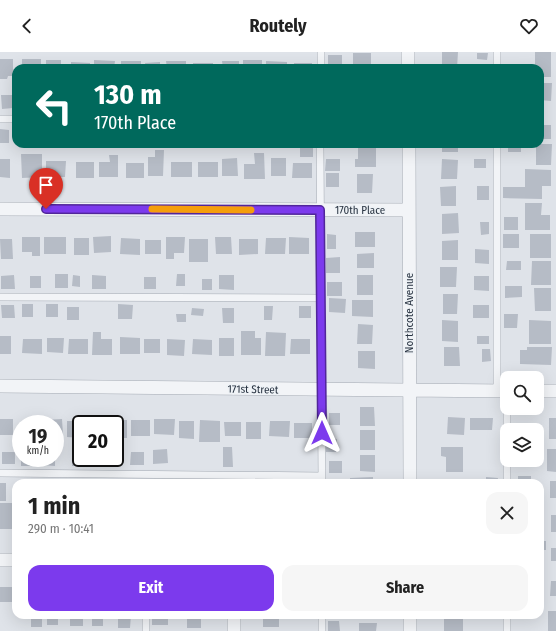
<!DOCTYPE html>
<meta charset="utf-8">
<style>
body{margin:0;font-family:"Fira Sans Condensed",sans-serif;background:#f6f6f6;color:#222;height:100vh;display:flex;flex-direction:column;font-size:15px;white-space:nowrap}
*{box-sizing:border-box;margin:0}
p{font-size:13px;color:#767676}
.icon{flex:none;width:22px;height:22px;fill:none;stroke:currentColor;stroke-width:2;stroke-linecap:round;stroke-linejoin:round}
.map{position:relative;flex:1;overflow:hidden}
.sheet{position:absolute;left:12px;top:427px;width:532px;height:140px;display:flex;flex-direction:column;background:#fff;border-radius:12px;box-shadow:0 4px 16px #0002}
.sheet>*{flex:none}
.guide{position:absolute;left:12px;top:12px;width:532px;height:84px;border-radius:12px;box-shadow:0 4px 16px #0002;background:#00695c;color:#fff;overflow:hidden}
.fabs{position:absolute;left:500px;top:319px;display:grid;gap:8px}
.fabs a{display:grid;place-items:center;width:44px;height:44px;border-radius:8px;background:#fff;box-shadow:0 4px 16px #0002;font-size:20px}
.speed{position:absolute;left:12px;top:363px;display:flex;gap:8px;font-size:20px;font-weight:700;text-align:center}
.speed>*{display:grid;place-content:center;width:52px;height:52px;border-radius:50%;background:#fff;box-shadow:0 4px 16px #0002;line-height:1}
.speed small{font-size:10px;font-weight:400}
.speed .limit{border:2px solid #111;border-radius:6px;background:#fff;color:#111}
.pin{position:absolute;display:grid;place-items:center;width:34px;height:34px;color:#fff;margin:-41px -17px;border-radius:50% 50% 50% 0;rotate:-45deg;box-shadow:0 0 4px #0007}
.pin .icon{rotate:45deg}
.me{position:absolute;width:44px;margin:-22px;rotate:0deg;stroke-linejoin:round;filter:drop-shadow(0 0 3px #0008)}
.turn{display:flex;align-items:center;gap:14px;height:84px;padding:0 16px;font-size:18px}
.turn .icon{width:52px;height:52px;stroke-width:2.5}
.turn b{display:block;font-size:28px;line-height:34px}
.round{display:grid;place-items:center;flex:none;width:42px;height:42px;border-radius:12px;background:#f6f6f6}
.head{display:flex;align-items:center;justify-content:space-between;height:68px;padding:0 16px}
h1{font-size:24px;font-weight:700;line-height:30px}
.action{display:flex;gap:8px;margin-top:auto;padding:8px 16px}
.action a{flex:1;height:46px;border-radius:12px;background:#7c3aed;color:#fff;font-size:16px;font-weight:700;line-height:46px;text-align:center}
.action a+a{background:#f6f6f6;color:#222}
header{display:flex;justify-content:space-between;align-items:center;height:52px;padding:0 16px;background:#fff;font-size:18px;font-weight:700}
.map>svg:first-child{display:block}
.building{fill:#b6bcc6}
.lines{fill:none;stroke-linecap:round;stroke-linejoin:round}
.lane-casing{stroke:#a4aab3;stroke-width:8}
.street-casing{stroke:#a4aab3;stroke-width:14}
.lane{stroke:#f2f4f7;stroke-width:7}
.street{stroke:#f2f4f7;stroke-width:13}
.route-casing{stroke:#51269a;stroke-width:10}
.route{stroke:#7c3aed;stroke-width:7}
.slow{stroke:#f59e0b;stroke-width:7}
.labels{text-anchor:middle;stroke-width:3;stroke-linejoin:round;paint-order:stroke}
.street-label{font-size:11px;fill:#273240;stroke:#eef2f6}
</style>
<header><svg class="icon" aria-label="back" viewBox="0 0 24 24"><path d="M15 5l-7 7 7 7"/></svg>Routely<svg class="icon" aria-label="heart" viewBox="0 0 24 24"><path d="M12 20l-8-8c-3-5 5-10 8-4 3-6 11-1 8 4z"/></svg></header>
<div class="map">
<svg width="556" height="579" viewBox="0 0 556 579">
<rect width="100%" height="100%" fill="#dfe3e9"/>
<path class="building" d="M442,0H458L457,16H442Z
M535,0H551V25H540V16H535Z
M353,1H371V16H353Z
M477,1H488L487,8L477,7Z
M328,3H342V16H328Z
M0,7H13V24H8L7,27H0Z
M22,7H41V16H22Z
M46,8H61V16H46Z
M94,8L115,9L114,16H94Z
M243,8H262V16H243Z
M121,9H141V16H121Z
M166,9H186V16H167Z
M222,9H239V16H223Z
M266,9L287,10V16H266Z
M71,10L90,11V16H71Z
M160,10V16H146L145,11Z
M193,11H213V16H193Z
M294,11H312V16H294Z
M540,31H552L551,49L540,48Z
M1,43H13V56L2,57Z
M540,59H543V73H551V87H540Z
M0,77L9,78V91H0Z
M195,92H206V94H195Z
M442,92H458V100H442Z
M508,92H521V100H508Z
M536,92H552L551,113H536Z
M313,93V105H300V94Z
M358,95H376V115H355V107H358Z
M155,98H164L163,124H148V105H155Z
M254,101H264L265,127H244V112H255Z
M21,102H42V125L22,126Z
M109,103H118V125H99V110H110Z
M237,106L238,124H222V107Z
M271,106H286V124H271Z
M0,107H10V126L0,125Z
M326,107H340V119H325Z
M442,107L458,108L457,127H441Z
M474,107H486V116H474Z
M46,109H66L65,125H46Z
M76,110H94V126H76Z
M171,110H192V125H171Z
M198,110H218V125H198Z
M126,111H144V126H126Z
M293,111H312V126H292Z
M525,117L551,118V134H542V147L503,146V135H525Z
M326,121H339V135H326Z
M357,122H373L372,141H357Z
M456,134V154H441L440,135Z
M477,134H489V148H477Z
M525,151H542L541,163H550V178H525Z
M458,161L459,181L442,182V162Z
M504,165H518V178H504Z
M480,170H489V182L481,183Z
M355,180H375V195H355Z
M327,182L336,183V197H327Z
M503,182H519V196H503Z
M530,182H551V206H530Z
M111,184V200L94,201L93,185Z
M22,185H40V204H32V200H22Z
M44,185H66V202H44Z
M166,185H185L184,201H174V207H166Z
M215,185H231L232,202H216Z
M289,185L309,186V202H289Z
M74,186H89V203H74Z
M121,186L140,187V203L120,202Z
M266,186H286L285,202H265Z
M0,187H12L13,207H1Z
M189,187H208V210H189Z
M239,187H258V202L239,203Z
M145,188H161V202H145Z
M458,188V208H442V189Z
M475,197L489,198V212L475,211Z
M374,201V216H357V202Z
M340,205V221H326V206Z
M507,209H521V218H506Z
M532,209H551V233H531Z
M440,215H457L456,235H440Z
M55,222H68V236H55Z
M177,222H185V234H176Z
M14,223L15,237H1V224Z
M73,223L80,224V235L72,234Z
M92,223L106,224V237H92Z
M219,223H234V238L219,237Z
M357,223H373V243H357Z
M30,224H41V236H30Z
M474,224H489V239L474,238Z
M144,225H156V237H144Z
M202,227H212V238H202Z
M327,230H342V244H327Z
M505,234H522V245L505,246Z
M534,236H551V259H535Z
M443,242H458L457,262H443Z
M329,246L346,247L345,261L329,260Z
M352,248H373V265L352,264Z
M22,252H33V265H22Z
M46,252H58V265H46Z
M118,252L133,253L132,267H118Z
M1,253H14L15,266H2Z
M473,253H489V266H473Z
M264,254H273L272,268H264Z
M299,254H311V266H299Z
M67,255H79V268H67Z
M192,256L204,257L203,264L191,263Z
M222,256H234V271H223Z
M176,262H186V270H177Z
M504,262H518L517,276H504Z
M442,268L458,269V290L442,289Z
M529,268L551,269V292H529Z
M358,272L373,273L372,292H357Z
M241,279H255V286H261V303H241Z
M93,280H101V287H112V303H92Z
M266,280L286,281L285,304H265Z
M0,284H11V302H0Z
M477,284H489V292H477Z
M120,285L140,286V302H120Z
M47,286H64L63,301L47,300Z
M219,286H234V304H219Z
M23,287H42V302L22,301Z
M69,287H88V302H68Z
M144,287H160V301H144Z
M167,287L185,288L184,304L167,303Z
M193,287L212,288V303L192,302Z
M291,287H310V302H290Z
M444,295H459L460,314H444Z
M527,295H552L551,313L520,312V298H527Z
M482,297H490L491,309L482,310Z
M358,299H375V317L358,316Z
M360,355H374L375,374H360Z
M329,361H340V373H329Z
M448,365L465,366L464,383L447,382Z
M470,366H493L492,378H470Z
M549,366H556V387H549Z
M0,367H13V383H0Z
M62,367L63,383H55V372H44V368Z
M154,367H175L174,383L154,382Z
M112,368H127V386H115V372H112Z
M131,368H150V384H131Z
M200,368L220,369V390H199Z
M23,369H39V372H23Z
M67,369H82L81,386L67,385Z
M88,369H105V372H88Z
M179,369H194V387L179,386Z
M270,369H290L289,385L269,384Z
M224,370H241V384H225Z
M246,370H261V387H246Z
M294,371H312V386H294Z
M513,375H532V378H513Z
M360,378H375V398H360Z
M326,386L337,387L336,400H326Z
M223,395H232L233,415H223Z
M441,395H463V420H446V405L441,404Z
M167,397L168,411L153,412V398Z
M547,397H556V420L547,419Z
M2,400H15V412H2Z
M131,400H144V413H130Z
M72,401H81V406H85V414H72Z
M115,402H119L118,415H108L109,406H115Z
M360,403H375V420L360,419Z
M21,406H31L30,414H21Z
M43,406H55V414L43,413Z
M329,409H342V421H329Z
M518,424H531V431H518Z
M373,425V431H350V426Z
M486,425L498,426L497,431H486Z
M443,427L459,428V431H443Z
M21,428H33V431H21Z
M51,428H65V431H51Z
M550,429H556V446H550Z
M0,431H6V449H0Z
M0,451H13V477H0Z
M551,463H556V480H551Z
M540,489H546V498H540Z
M551,496H556V509H551Z
M551,529H556V544H550Z
M0,535H15V550H0Z
M548,559H556V579H548Z
M31,563H42V575H31Z
M47,563H58V573H47Z
M70,563H83V574H70Z
M92,563H103V574H92Z
M118,563H131L130,576H118Z
M152,563H168V573H152Z
M187,563H201V576H187Z
M263,563H279V575H263Z
M292,563H305V566H292Z
M363,563H377V565H363Z
M444,565H463V579H444Z
M328,569H339L340,579H328Z
M359,571H377L376,579H359Z"/>
<g class="lines">
<defs>
<path id="lane" d="M497,0V16
M321,16V0
M0,67H16
M320,92L322,431
M497,92V339
M0,245L321,246
M507,339V393
M507,408V431
M0,421L322,424
M507,563V579
M146,579V563
M322,579V563"/>
<path id="street" d="M408,0V16
M409,92L410,431
M0,157L409,158
M0,334L507,339
M537,339H556
M0,508H16
M234,563V579
M410,563V579"/>
</defs>
<use href="#lane" class="lane-casing"/>
<use href="#street" class="street-casing"/>
<use href="#lane" class="lane"/>
<use href="#street" class="street"/>
</g>
<g class="lines">
<defs>
<path id="route" d="M46,157L320,158L322,381"/>
</defs>
<use href="#route" class="route-casing"/>
<use href="#route" class="route"/>
<path class="slow" d="M152,157L251,158"/>
</g>
<g class="labels">
<g class="street-label">
<text x="360" y="162">170th Place</text>
<text transform="translate(409 261) rotate(-90)" y="4">Northcote Avenue</text>
<text transform="translate(253 337) rotate(1)" y="4">171st Street</text>
</g>
</g>
</svg>
<div class="fabs">
<a><svg class="icon" aria-label="search" viewBox="0 0 24 24"><circle cx="10" cy="10" r="6"/><path d="M15 15l6 6"/></svg></a>
<a><svg class="icon" aria-label="layers" viewBox="0 0 24 24"><path d="M12 4l9 5-9 5-9-5zM3 14l9 5 9-5"/></svg></a>
</div>
<div class="speed"><div>19<small>km/h</small></div><div class="limit">20</div></div>
<div class="pin" style="left:46px;top:157px;background:#d93025"><svg class="icon" aria-label="arrive" viewBox="0 0 24 24"><path d="M6 21V4h12l-3 4 3 4H6"/></svg></div>
<svg class="me" style="left:322px;top:381px" viewBox="-20 -20 40 40"><path d="M0-17L14 15 0 8-14 15z" fill="#7c3aed" stroke="#fff" stroke-width="4"/></svg>
<div class="guide">
<div class="turn"><svg class="icon" aria-label="left" viewBox="0 0 24 24"><path d="M17 20v-9H6M10 6l-5 5 5 5"/></svg><div><b>130 m</b>170th Place</div></div>
</div>
<section class="sheet">
<div class="head"><div><h1>1 min</h1><p>290 m · 10:41</p></div><a class="round"><svg class="icon" aria-label="close" viewBox="0 0 24 24"><path d="M6 6l12 12M18 6L6 18"/></svg></a></div>
<div class="action"><a>Exit</a><a>Share</a></div>
</section>
</div>
